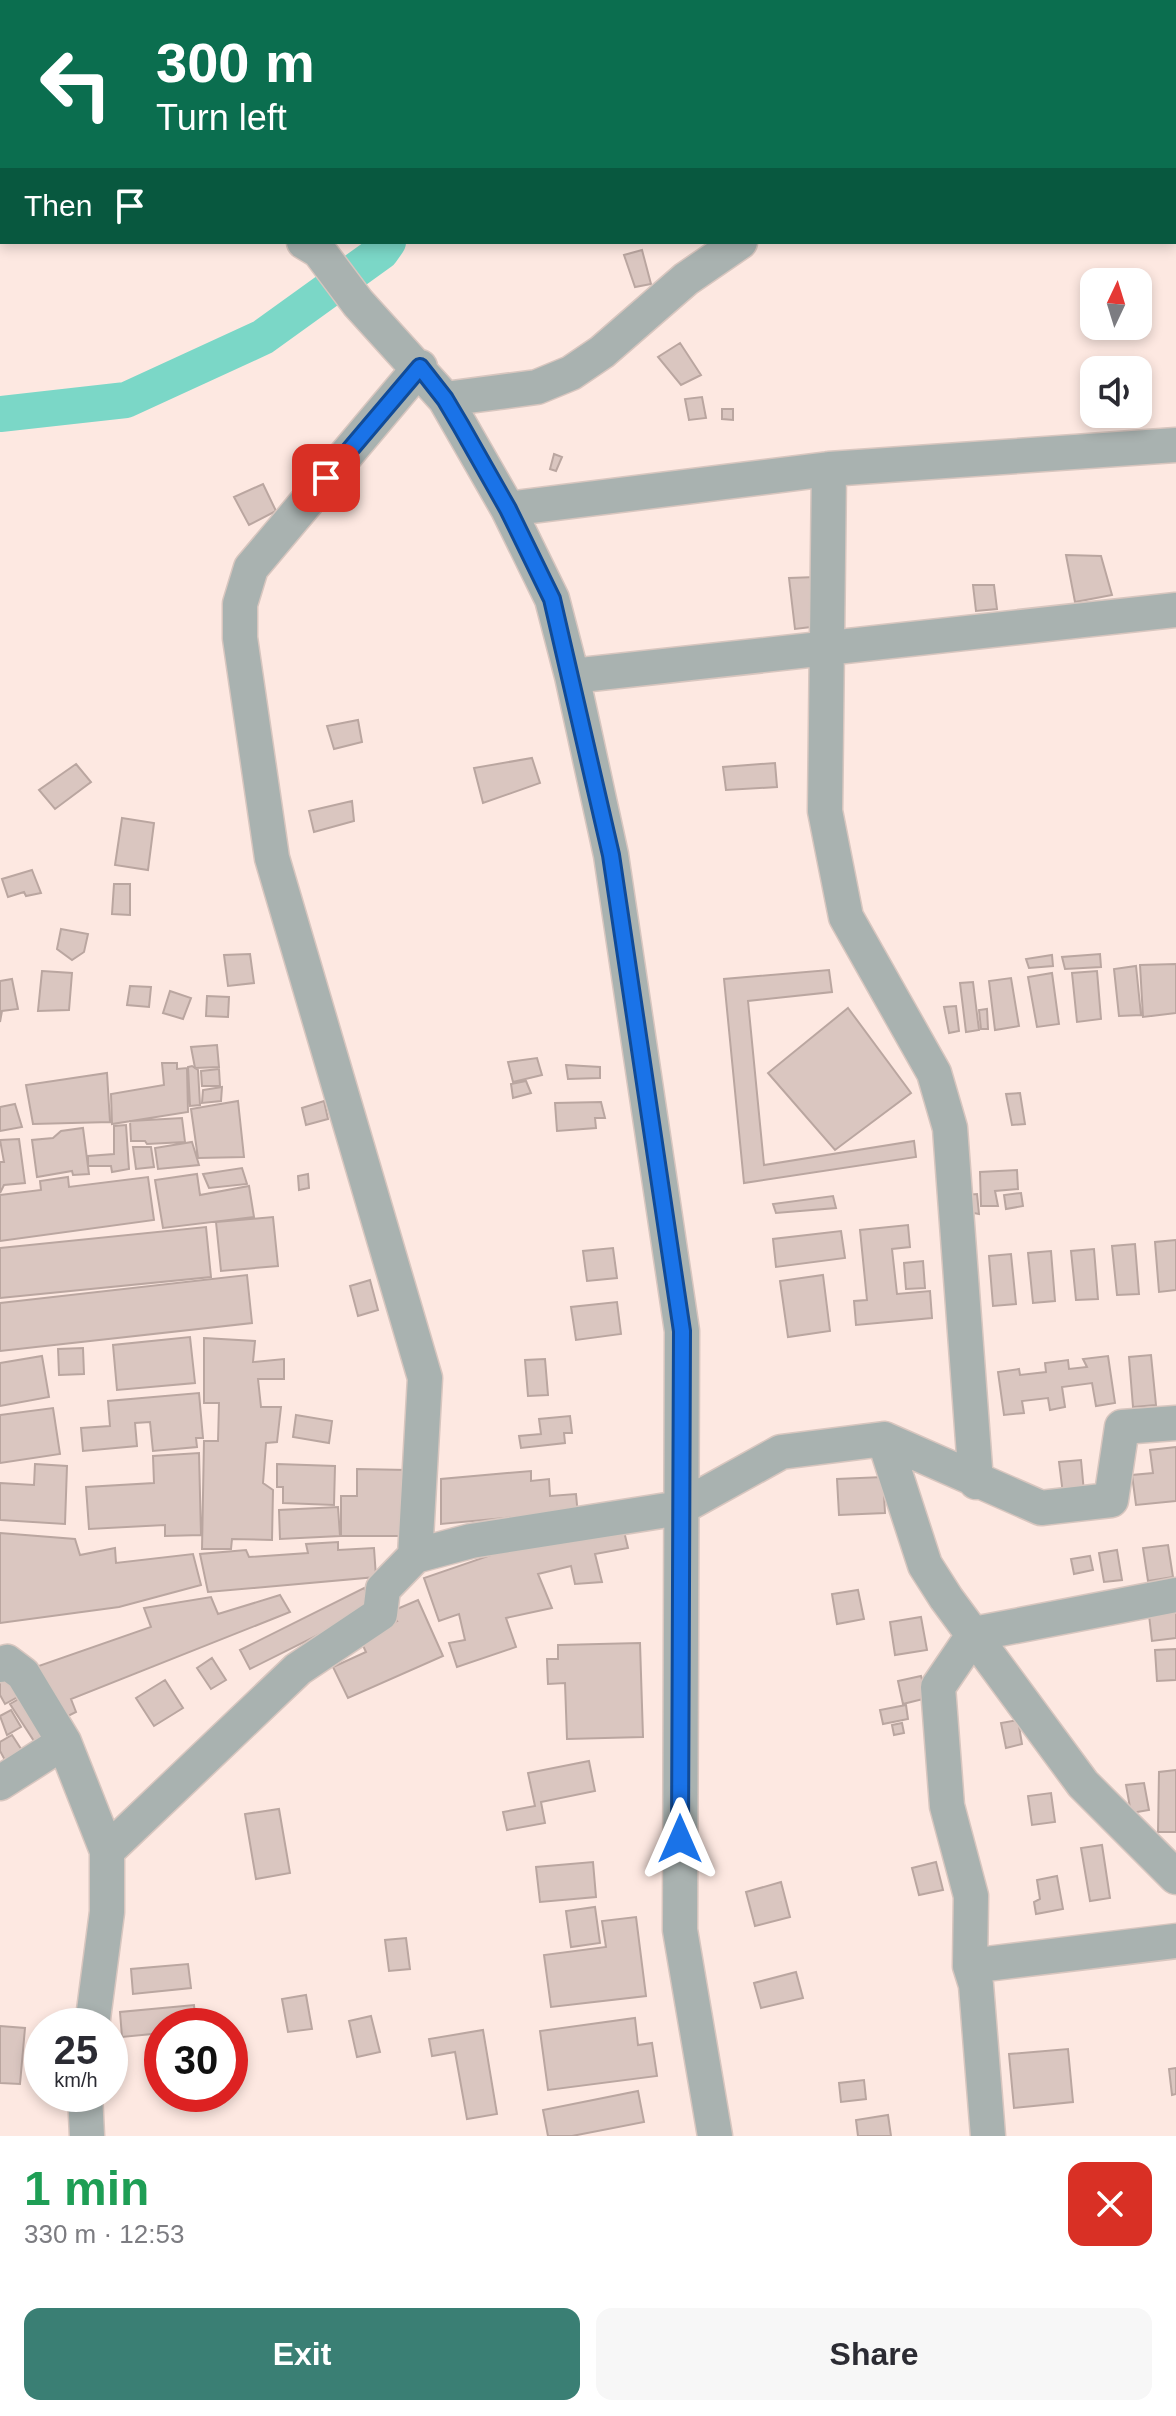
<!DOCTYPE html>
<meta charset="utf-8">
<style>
body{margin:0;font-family:Arial,sans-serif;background:#f7f7f7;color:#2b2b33;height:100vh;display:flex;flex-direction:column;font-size:30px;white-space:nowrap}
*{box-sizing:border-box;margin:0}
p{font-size:26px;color:#7c7c81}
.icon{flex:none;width:44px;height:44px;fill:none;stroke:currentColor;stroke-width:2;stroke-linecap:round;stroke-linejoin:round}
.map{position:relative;height:2136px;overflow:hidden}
.panel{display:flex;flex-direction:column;background:#fff;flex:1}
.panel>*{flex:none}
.hud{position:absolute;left:0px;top:0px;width:1176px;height:244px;box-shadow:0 4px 12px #0003;background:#0b6e4f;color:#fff;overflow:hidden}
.needle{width:52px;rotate:4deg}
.controls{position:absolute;left:1080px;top:268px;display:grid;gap:16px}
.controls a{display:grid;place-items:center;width:72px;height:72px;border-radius:16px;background:#fff;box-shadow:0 4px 12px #0003;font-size:40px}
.speed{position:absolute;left:24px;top:2008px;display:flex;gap:16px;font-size:40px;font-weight:700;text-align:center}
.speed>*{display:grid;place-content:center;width:104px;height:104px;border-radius:50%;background:#fff;box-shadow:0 4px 12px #0003;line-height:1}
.speed small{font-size:20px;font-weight:400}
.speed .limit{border:12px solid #d22;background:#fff;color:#111}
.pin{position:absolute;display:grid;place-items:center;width:68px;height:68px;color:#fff;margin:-34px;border-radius:16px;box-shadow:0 4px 12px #0006}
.me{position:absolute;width:88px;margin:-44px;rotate:0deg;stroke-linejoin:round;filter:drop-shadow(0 0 6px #0008)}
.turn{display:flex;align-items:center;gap:28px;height:168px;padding:0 24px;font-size:36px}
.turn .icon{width:104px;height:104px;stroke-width:2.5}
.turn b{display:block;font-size:56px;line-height:68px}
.then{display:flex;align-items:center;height:76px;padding:0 24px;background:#0003;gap:16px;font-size:30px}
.round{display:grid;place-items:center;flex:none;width:84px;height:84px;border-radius:16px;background:#f7f7f7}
.headline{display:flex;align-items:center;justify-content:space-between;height:136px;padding:0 24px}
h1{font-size:48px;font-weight:700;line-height:60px;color:#1e9e55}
.action{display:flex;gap:16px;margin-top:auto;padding:16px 24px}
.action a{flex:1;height:92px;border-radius:16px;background:#3a7f74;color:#fff;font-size:32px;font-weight:700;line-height:92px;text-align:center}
.action a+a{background:#f7f7f7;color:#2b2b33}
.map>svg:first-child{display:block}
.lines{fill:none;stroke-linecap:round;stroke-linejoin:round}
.canal{stroke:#7bd7c7;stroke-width:36}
.building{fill:#dac6c0;stroke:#baa6a0;stroke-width:2}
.service-casing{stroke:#d8c6bf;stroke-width:19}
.minor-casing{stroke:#d8c6bf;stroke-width:37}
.service{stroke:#a9b2b0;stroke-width:16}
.minor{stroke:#a9b2b0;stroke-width:34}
.route-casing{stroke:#114b97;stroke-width:20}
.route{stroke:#1a73e8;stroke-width:14}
</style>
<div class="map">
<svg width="1176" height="2136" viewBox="0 0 1176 2136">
<rect width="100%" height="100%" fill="#fde8e1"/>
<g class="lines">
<path class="canal" d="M527,2L528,0
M0,414L126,400L263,337L381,252L388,242"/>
</g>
<path class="building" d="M642,250L651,284L635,287L624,255Z
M680,343L701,375L681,385L658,357Z
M702,397L706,418L689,420L685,399Z
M722,409H733V420L722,419Z
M554,454L562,457L556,471L550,469Z
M263,484L276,511L249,525L234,497Z
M1066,555L1101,556L1112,595L1075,602Z
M816,577L819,626L795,629L789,578Z
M973,585H994L997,609L976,611Z
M358,720L362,742L334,749L327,726Z
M532,758L540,783L483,803L474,768Z
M775,763L777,787L726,790L723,767Z
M76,764L91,782L55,809L39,790Z
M352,801L354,821L314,832L309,811Z
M122,818L154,823L148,870L115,865Z
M32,870L41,893L26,896L24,892L8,897L2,879Z
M114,884H130V915L112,914Z
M61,929L88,934L84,952L72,960L57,949Z
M250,954L254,983L228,986L224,955Z
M1100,954L1101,967L1065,969L1062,957Z
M1052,955L1053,966L1029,968L1026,959Z
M1176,964V1013L1143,1017L1140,965Z
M1136,966L1141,1015L1119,1016L1114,969Z
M829,970L832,992L748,1001L764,1165L914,1141L916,1157L744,1183L724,979Z
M42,971L72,973L69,1010L38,1011Z
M1097,971L1101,1019L1077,1022L1072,973Z
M1052,973L1059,1024L1037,1027L1028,977Z
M1011,978L1019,1026L995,1030L989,981Z
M12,979L18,1009L2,1011L0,1022V981Z
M973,982L979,1030L966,1032L960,983Z
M130,986L151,987L149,1007L127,1005Z
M170,991L191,998L183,1019L163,1013Z
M207,996L229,997L228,1017L206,1016Z
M956,1006L959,1031L949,1033L944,1007Z
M848,1008L911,1093L835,1150L768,1073Z
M987,1009L988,1029H981L979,1010Z
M217,1045L219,1067L195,1068L191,1047Z
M537,1058L542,1075L513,1082L508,1062Z
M162,1063H177V1069L187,1068L188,1112L112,1124L111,1094L164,1085Z
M566,1065L600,1067V1078L568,1079Z
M192,1066L198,1070L200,1105L190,1106L188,1067Z
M219,1069L220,1086H202L201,1071Z
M107,1073L110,1122L33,1124L26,1085Z
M526,1081L531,1093L513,1098L511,1084Z
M222,1087L221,1101L202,1103L203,1090Z
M1020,1093L1025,1124L1012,1125L1006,1094Z
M238,1101L244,1157L198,1158L191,1109Z
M324,1101L328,1119L306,1125L302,1108Z
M601,1102L605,1118H595L596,1128L557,1131L555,1103Z
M15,1104L22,1127L0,1131V1107Z
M182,1118L185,1142L147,1144L145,1141H131L130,1121Z
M126,1125L129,1169L112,1172L111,1166H88V1156L114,1154V1126Z
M83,1128L89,1174L73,1175L72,1171L37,1177L32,1140L53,1138L61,1131Z
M19,1139L25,1183L4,1185L0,1193V1162H4L0,1140Z
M192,1142L199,1165L158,1169L155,1148Z
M133,1147H151L154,1167L136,1169Z
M242,1168L247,1184L209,1188L203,1174Z
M1017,1170L1018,1189L995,1191L998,1206H981L980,1172Z
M197,1174L200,1195L249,1186L254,1217L163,1228L155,1180Z
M308,1174L309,1188L299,1190L298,1176Z
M68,1177L69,1187L148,1177L154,1220L0,1241V1195L41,1190L40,1181Z
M1021,1193L1023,1206L1006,1209L1004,1195Z
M977,1194L979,1214L968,1212L965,1195Z
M833,1196L836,1208L776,1213L773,1204Z
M273,1217L278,1266L221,1271L216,1222Z
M908,1225L910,1247L892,1249L897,1294L930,1291L932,1318L856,1325L854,1301L867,1300L860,1230Z
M206,1227L211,1277L0,1298V1248Z
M841,1231L845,1258L776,1267L773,1239Z
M1176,1240V1290L1159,1292L1155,1242Z
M1135,1244L1139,1294L1117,1295L1112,1246Z
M613,1248L617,1278L587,1281L583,1251Z
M1094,1249L1098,1299L1076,1300L1071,1251Z
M1051,1251L1055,1301L1033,1303L1028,1253Z
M1011,1254L1016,1304L993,1306L989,1256Z
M923,1261L925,1288L906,1289L904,1263Z
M247,1275L252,1323L0,1351V1303Z
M823,1275L830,1331L788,1337L780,1281Z
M370,1280L378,1310L358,1316L350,1286Z
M617,1302L621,1334L576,1340L571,1307Z
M190,1337L195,1383L117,1390L113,1345Z
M204,1338L255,1341L253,1362L284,1359V1379H258L261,1407H281L277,1442L266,1443L263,1483L273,1490L272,1540L232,1539L231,1549H202L204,1441H218L219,1403H204Z
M83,1348L84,1374L59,1375L58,1349Z
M1151,1355L1156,1405L1133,1407L1129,1357Z
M42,1356L49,1397L0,1406V1363Z
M1108,1356L1115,1403L1096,1406L1092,1383L1062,1387L1065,1407L1050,1410L1048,1398L1022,1401L1024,1413L1004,1415L998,1372L1019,1369L1020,1375L1046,1372L1045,1363L1068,1360L1069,1369L1087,1367L1083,1359Z
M545,1359L548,1395L528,1396L525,1360Z
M199,1393L203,1438H196L197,1447L153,1451L150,1422L135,1423L137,1446L83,1451L81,1428L110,1426L108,1401Z
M53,1408L60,1454L0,1463V1415Z
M296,1415L332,1421L329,1443L293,1437Z
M570,1416L572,1433H564L565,1443L521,1448L519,1436L541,1434L539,1419Z
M1176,1447V1501L1136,1505L1132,1475L1153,1473L1150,1450Z
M199,1453L201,1535L165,1536V1525L89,1529L86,1487L154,1483L153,1456Z
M1081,1460L1084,1492L1063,1494L1059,1462Z
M35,1464L67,1466L65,1524L0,1520V1483L34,1485Z
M277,1464L335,1466L334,1505L283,1503V1487H277Z
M357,1469L407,1470V1536H341V1496H357Z
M531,1471V1481L549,1479L550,1496L576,1494L578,1516L547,1514L441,1524V1479Z
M883,1477L885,1513L839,1515L837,1479Z
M338,1507L340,1536L280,1539L279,1510Z
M623,1527L628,1548L595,1554L602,1582L575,1584L571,1566L538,1574L552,1608L506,1618L516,1647L457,1667L449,1643L465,1640L459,1614L439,1621L424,1578L529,1542Z
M0,1533L75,1539L80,1555L115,1548L116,1563L193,1554L201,1585L119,1607L0,1623Z
M338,1542V1550L374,1548L376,1577L208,1592L200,1554L246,1550L249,1557L308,1553L306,1544Z
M1168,1545L1173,1577L1148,1581L1143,1548Z
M1117,1550L1122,1580L1104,1582L1099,1553Z
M1090,1556L1093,1570L1074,1574L1071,1559Z
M364,1588L374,1607L250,1669L240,1650Z
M858,1590L864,1619L837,1624L832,1594Z
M280,1595L290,1612L71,1699L76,1712L58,1721L30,1669L151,1627L144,1608L211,1597L218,1614Z
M418,1600L443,1656L348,1698L333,1667L366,1652L359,1637L397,1621L390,1612Z
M1176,1612V1638L1152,1641L1149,1615Z
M921,1617L927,1650L895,1655L890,1622Z
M640,1643L643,1737L567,1739L565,1683L548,1684L547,1659H558V1645Z
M1176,1649V1680L1157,1681L1155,1650Z
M212,1658L226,1680L211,1689L197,1668Z
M0,1674L23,1694L5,1704L0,1695Z
M921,1676L927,1698L903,1704L898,1681Z
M165,1680L183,1708L154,1726L136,1698Z
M24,1696L49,1731L34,1741L10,1704Z
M906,1705L908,1719L883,1724L880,1710Z
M11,1710L21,1727L7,1735L0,1716Z
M1018,1720L1022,1744L1006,1748L1001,1723Z
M902,1723L904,1733L894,1735L892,1725Z
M12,1735L23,1752L6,1762L0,1751V1742Z
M589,1761L595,1791L541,1802L545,1823L507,1830L503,1812L535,1806L528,1773Z
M1176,1770V1832H1158L1159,1772Z
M1144,1783L1149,1810L1131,1813L1126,1785Z
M1051,1793L1055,1822L1032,1825L1028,1796Z
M279,1809L290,1873L256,1879L245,1814Z
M1102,1845L1110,1898L1090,1901L1081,1848Z
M593,1862L596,1897L540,1902L536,1867Z
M936,1862L943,1890L919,1895L912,1868Z
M1057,1876L1063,1909L1036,1914L1034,1902L1040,1899L1037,1880Z
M781,1882L790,1917L755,1926L746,1892Z
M595,1907L600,1943L571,1947L566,1911Z
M636,1917L646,1996L551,2007L544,1955L606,1947L602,1921Z
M406,1938L410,1969L389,1971L385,1940Z
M188,1964L191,1988L133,1994L131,1969Z
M796,1972L803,1998L761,2008L754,1983Z
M306,1995L312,2029L288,2032L282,1999Z
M194,2005L196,2026H162V2033L122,2037L120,2012Z
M371,2016L380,2052L357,2057L349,2021Z
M635,2018L638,2045L652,2043L657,2076L548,2090L540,2031Z
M0,2026L25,2028L20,2084L0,2083Z
M483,2030L497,2114L467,2119L455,2052L432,2056L429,2039Z
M1068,2049L1073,2102L1014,2108L1009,2054Z
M1176,2068V2094L1172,2095L1169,2069Z
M864,2080L866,2099L841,2102L839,2083Z
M638,2091L644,2122L572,2136H548L543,2110Z
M888,2115L891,2136H858L856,2120Z"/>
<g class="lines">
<defs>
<path id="service" d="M0,189H2"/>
<path id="minor" d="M1080,2L1081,0
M0,128L2,129
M304,242L319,251L358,303L445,399L508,509L552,599L572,676L611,855L682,1331L680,1930L715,2136
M445,399L537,387L571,373L602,352L686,279L740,242
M829,469L825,811L846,917L934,1073L950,1128L976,1482
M508,509L829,469L1176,445
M572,676L1176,610
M884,1439L925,1565L946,1598L1083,1784L1176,1877
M415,1556L425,1378L272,858L240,638V604L251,568L420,367
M0,1665L7,1662L23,1674L64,1742L107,1851V1912L92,2026
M0,1783L64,1742
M107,1851L298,1669L380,1614L383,1589L415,1556L471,1541L680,1508L781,1452L884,1439L1041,1508L1111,1500L1122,1427L1176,1423
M970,1966L1176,1941
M85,2094L87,2136
M988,2136L976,1985L970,1966L971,1896L947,1806L938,1687L974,1634L1176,1595"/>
</defs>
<use href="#service" class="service-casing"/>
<use href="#minor" class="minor-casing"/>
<use href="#service" class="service"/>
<use href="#minor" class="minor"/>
</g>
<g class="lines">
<defs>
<path id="route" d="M326,478L420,367L445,399L461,426L508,509L552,599L611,855L682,1331L680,1839"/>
</defs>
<use href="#route" class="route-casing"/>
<use href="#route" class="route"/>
</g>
</svg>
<div class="controls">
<a><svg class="needle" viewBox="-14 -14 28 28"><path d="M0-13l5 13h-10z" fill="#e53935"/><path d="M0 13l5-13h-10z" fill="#7c7c81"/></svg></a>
<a><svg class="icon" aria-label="sound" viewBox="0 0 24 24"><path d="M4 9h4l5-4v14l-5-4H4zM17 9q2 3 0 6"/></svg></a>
</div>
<div class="speed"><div>25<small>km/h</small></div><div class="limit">30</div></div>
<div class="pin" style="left:326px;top:478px;background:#d93025"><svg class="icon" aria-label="arrive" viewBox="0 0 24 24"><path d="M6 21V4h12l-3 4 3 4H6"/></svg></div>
<svg class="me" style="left:680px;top:1839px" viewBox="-20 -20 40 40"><path d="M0-17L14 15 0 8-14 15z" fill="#1a73e8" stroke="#fff" stroke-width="4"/></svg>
<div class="hud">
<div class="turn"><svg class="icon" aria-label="left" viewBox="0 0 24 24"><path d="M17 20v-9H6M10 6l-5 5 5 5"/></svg><div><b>300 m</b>Turn left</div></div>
<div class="then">Then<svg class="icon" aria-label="arrive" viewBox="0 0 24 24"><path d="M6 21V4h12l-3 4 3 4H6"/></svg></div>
</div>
</div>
<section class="panel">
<div class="headline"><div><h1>1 min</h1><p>330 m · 12:53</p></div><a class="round" style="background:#d93025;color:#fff"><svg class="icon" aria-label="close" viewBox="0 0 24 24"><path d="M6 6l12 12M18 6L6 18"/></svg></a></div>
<div class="action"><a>Exit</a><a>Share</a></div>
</section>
